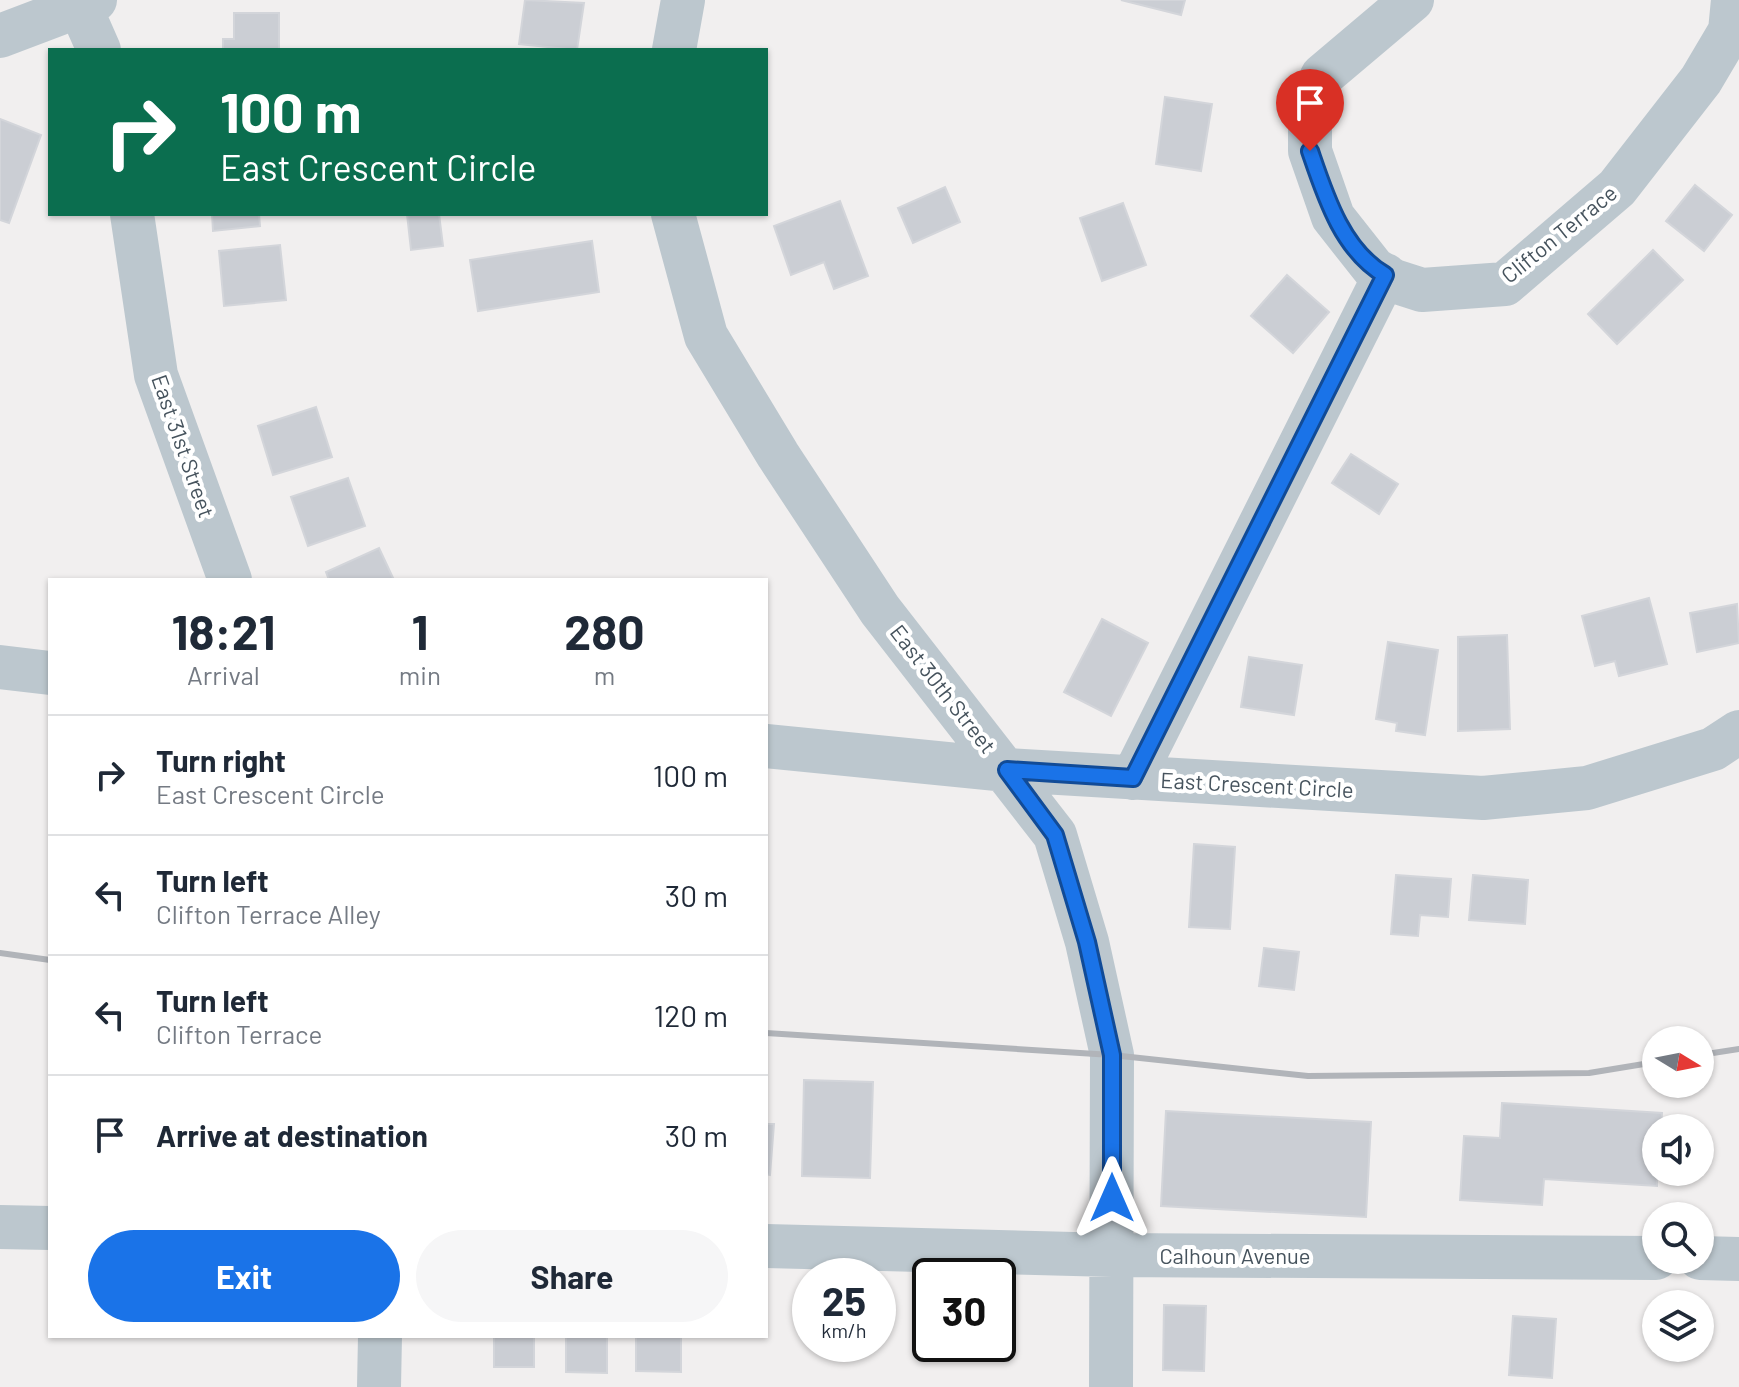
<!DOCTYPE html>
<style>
body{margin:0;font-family:Barlow,sans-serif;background:#f6f6f7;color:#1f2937;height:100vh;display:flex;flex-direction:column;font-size:30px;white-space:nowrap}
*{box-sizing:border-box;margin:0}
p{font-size:26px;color:#747a83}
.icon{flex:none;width:44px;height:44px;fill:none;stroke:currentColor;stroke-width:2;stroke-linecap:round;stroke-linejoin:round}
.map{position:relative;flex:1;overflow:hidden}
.sheet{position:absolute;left:48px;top:578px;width:720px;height:760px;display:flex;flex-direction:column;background:#fff;border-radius:0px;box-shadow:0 2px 6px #0004}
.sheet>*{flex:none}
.guide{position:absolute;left:48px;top:48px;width:720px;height:168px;border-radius:0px;box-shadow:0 2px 6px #0004;background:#0b6e4f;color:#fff;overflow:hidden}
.needle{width:52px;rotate:100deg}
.controls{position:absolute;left:1642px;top:1026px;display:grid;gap:16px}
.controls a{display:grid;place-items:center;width:72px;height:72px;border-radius:50%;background:#fff;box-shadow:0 2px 6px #0004;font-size:40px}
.speed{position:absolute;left:792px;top:1258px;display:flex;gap:16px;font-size:40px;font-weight:700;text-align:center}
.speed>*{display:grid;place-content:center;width:104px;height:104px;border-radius:50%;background:#fff;box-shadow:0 2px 6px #0004;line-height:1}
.speed small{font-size:20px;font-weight:400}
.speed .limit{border:4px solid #111;border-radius:12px;background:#fff;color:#111}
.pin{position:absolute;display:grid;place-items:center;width:68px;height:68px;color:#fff;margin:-82px -34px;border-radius:50% 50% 50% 0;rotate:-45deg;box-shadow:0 0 8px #0007}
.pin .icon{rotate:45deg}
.me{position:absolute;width:88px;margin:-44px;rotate:0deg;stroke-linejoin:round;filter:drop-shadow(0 0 6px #0008)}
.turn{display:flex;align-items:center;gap:28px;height:168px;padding:0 40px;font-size:36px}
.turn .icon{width:104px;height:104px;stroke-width:2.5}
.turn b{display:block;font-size:56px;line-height:68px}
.eta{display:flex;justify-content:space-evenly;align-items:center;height:136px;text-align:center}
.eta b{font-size:48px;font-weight:700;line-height:56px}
.action{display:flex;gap:16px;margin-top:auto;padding:16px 40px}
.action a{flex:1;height:92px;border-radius:48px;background:#1a73e8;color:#fff;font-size:32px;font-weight:700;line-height:92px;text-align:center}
.action a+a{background:#f6f6f7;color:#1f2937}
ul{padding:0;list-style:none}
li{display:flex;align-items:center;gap:24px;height:120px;padding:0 40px;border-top:2px solid #e0e1e3}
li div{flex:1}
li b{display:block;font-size:30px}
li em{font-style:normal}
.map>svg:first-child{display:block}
.building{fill:#cbced4;stroke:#d3d5da;stroke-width:2}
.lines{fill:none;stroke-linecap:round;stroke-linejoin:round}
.minor{stroke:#bcc7ce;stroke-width:44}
.rail{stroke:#b1b4b9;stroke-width:6}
.route-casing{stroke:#114b97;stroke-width:20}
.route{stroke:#1a73e8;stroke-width:14}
.labels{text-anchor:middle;stroke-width:8;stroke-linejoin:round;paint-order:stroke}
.street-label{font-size:22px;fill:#46535d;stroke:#fff}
</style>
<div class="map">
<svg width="1739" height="1387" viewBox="0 0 1739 1387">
<rect width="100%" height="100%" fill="#f1efef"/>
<path class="building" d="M525,0L584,3L577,50L519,44Z
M1121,0H1185L1181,15Z
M234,13H279V50H223V39H234Z
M1165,97L1212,104L1201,171L1156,164Z
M0,119L41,135L9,223L0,220Z
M1695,185L1732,215L1704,251L1666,221Z
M945,187L960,222L913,243L898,208Z
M840,201L868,276L834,289L824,262L791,275L774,226Z
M1123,203L1146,265L1102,281L1080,218Z
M212,214H259L260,226L213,231Z
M407,214H439L443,246L411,250Z
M592,241L599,292L478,311L470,260Z
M280,245L286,300L224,306L219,251Z
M1653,250L1683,280L1617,344L1588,314Z
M1287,275L1329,312L1293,353L1251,316Z
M316,407L332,457L273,475L258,426Z
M1351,454L1398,484L1379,514L1332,483Z
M348,478L365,526L308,546L291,497Z
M379,548L394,580H329L326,572Z
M1649,598L1667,664L1619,676L1615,661L1595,666L1582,616Z
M1737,604L1739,643L1697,652L1690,613Z
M1102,619L1148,643L1111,716L1064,692Z
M1507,635L1510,729L1458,731V637Z
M1388,642L1438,650L1425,735L1396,731L1397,723L1376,719Z
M1249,657L1302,665L1294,715L1241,707Z
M1194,844L1235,847L1230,929L1189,927Z
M1396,875L1451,879L1448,917L1420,915L1418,936L1391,934Z
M1473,875L1528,880L1525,924L1469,920Z
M1264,948L1299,952L1294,990L1259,986Z
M804,1080L873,1082L870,1178L802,1176Z
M1502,1103L1662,1113L1661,1128H1656L1657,1186L1544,1179L1542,1205L1460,1200L1464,1136L1500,1138Z
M1166,1111L1371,1122L1366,1217L1161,1206Z
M766,1124H774L770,1175L766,1174Z
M1164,1305L1206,1306L1204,1371L1163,1370Z
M1513,1316L1556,1319L1552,1378L1509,1375Z
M494,1336H534V1367H494Z
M566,1336H607V1373L566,1372Z
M636,1336H681V1372L636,1371Z"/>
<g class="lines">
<path class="minor" d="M77,0L99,50
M1412,0L1322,76L1310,109V151L1333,217L1374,269L1394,281L1422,290L1505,284L1617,188L1701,80L1730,31L1733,0
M0,36L95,0
M674,50L683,0
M132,214L156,375L230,580
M673,214L706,336L778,455L880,610L1055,835L1087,942L1112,1055L1111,1387
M0,667L50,673
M766,746L1007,770L1483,798L1587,788L1713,749L1739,732
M1133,778L1385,275
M0,1227L50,1228
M766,1246L1112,1255L1656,1258
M1700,1258L1739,1259
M379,1387L380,1336"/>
<path class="rail" d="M0,953L50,960
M766,1033L1112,1055L1308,1076L1589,1073L1656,1062
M1700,1055L1739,1049"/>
</g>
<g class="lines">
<defs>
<path id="route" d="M1112,1198V1055L1087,942L1055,835L1007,770L1133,778L1385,275C1342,250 1325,195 1310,151"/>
</defs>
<use href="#route" class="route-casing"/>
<use href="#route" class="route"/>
</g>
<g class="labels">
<g class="street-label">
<text transform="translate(1559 234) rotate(-39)" y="8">Clifton Terrace</text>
<text transform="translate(183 446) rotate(71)" y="8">East 31st Street</text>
<text transform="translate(943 689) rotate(52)" y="8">East 30th Street</text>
<text transform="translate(1257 785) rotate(3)" y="8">East Crescent Circle</text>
<text x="1235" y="1264">Calhoun Avenue</text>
</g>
</g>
</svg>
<div class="controls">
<a><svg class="needle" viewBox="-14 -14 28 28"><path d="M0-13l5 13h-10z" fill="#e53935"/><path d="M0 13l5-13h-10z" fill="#747a83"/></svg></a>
<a><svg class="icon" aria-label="sound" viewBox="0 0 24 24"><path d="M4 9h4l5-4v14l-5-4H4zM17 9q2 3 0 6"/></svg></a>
<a><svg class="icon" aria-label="search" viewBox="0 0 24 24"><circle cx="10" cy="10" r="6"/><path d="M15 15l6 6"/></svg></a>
<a><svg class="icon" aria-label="layers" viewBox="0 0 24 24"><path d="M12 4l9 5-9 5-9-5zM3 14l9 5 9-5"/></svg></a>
</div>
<div class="speed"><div>25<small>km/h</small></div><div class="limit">30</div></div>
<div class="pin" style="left:1310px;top:151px;background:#d93025"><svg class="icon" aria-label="arrive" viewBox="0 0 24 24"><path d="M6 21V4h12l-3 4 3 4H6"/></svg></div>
<svg class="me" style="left:1112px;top:1198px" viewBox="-20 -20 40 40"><path d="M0-17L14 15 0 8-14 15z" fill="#1a73e8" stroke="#fff" stroke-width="4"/></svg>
<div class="guide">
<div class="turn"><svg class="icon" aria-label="right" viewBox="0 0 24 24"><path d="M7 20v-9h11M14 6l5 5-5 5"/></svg><div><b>100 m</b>East Crescent Circle</div></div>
</div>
<section class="sheet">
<div class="eta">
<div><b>18:21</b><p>Arrival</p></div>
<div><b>1</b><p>min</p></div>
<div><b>280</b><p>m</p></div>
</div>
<ul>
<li><svg class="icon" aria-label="right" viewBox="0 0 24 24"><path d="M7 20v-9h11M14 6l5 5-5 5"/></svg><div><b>Turn right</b><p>East Crescent Circle</p></div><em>100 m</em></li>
<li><svg class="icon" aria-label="left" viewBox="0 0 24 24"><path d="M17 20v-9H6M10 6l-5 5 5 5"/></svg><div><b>Turn left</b><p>Clifton Terrace Alley</p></div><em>30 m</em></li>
<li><svg class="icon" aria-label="left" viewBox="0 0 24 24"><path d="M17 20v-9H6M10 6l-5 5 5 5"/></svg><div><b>Turn left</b><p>Clifton Terrace</p></div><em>120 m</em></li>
<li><svg class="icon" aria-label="arrive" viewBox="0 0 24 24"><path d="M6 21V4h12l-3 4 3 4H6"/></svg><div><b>Arrive at destination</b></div><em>30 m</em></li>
</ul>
<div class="action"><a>Exit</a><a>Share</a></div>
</section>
</div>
